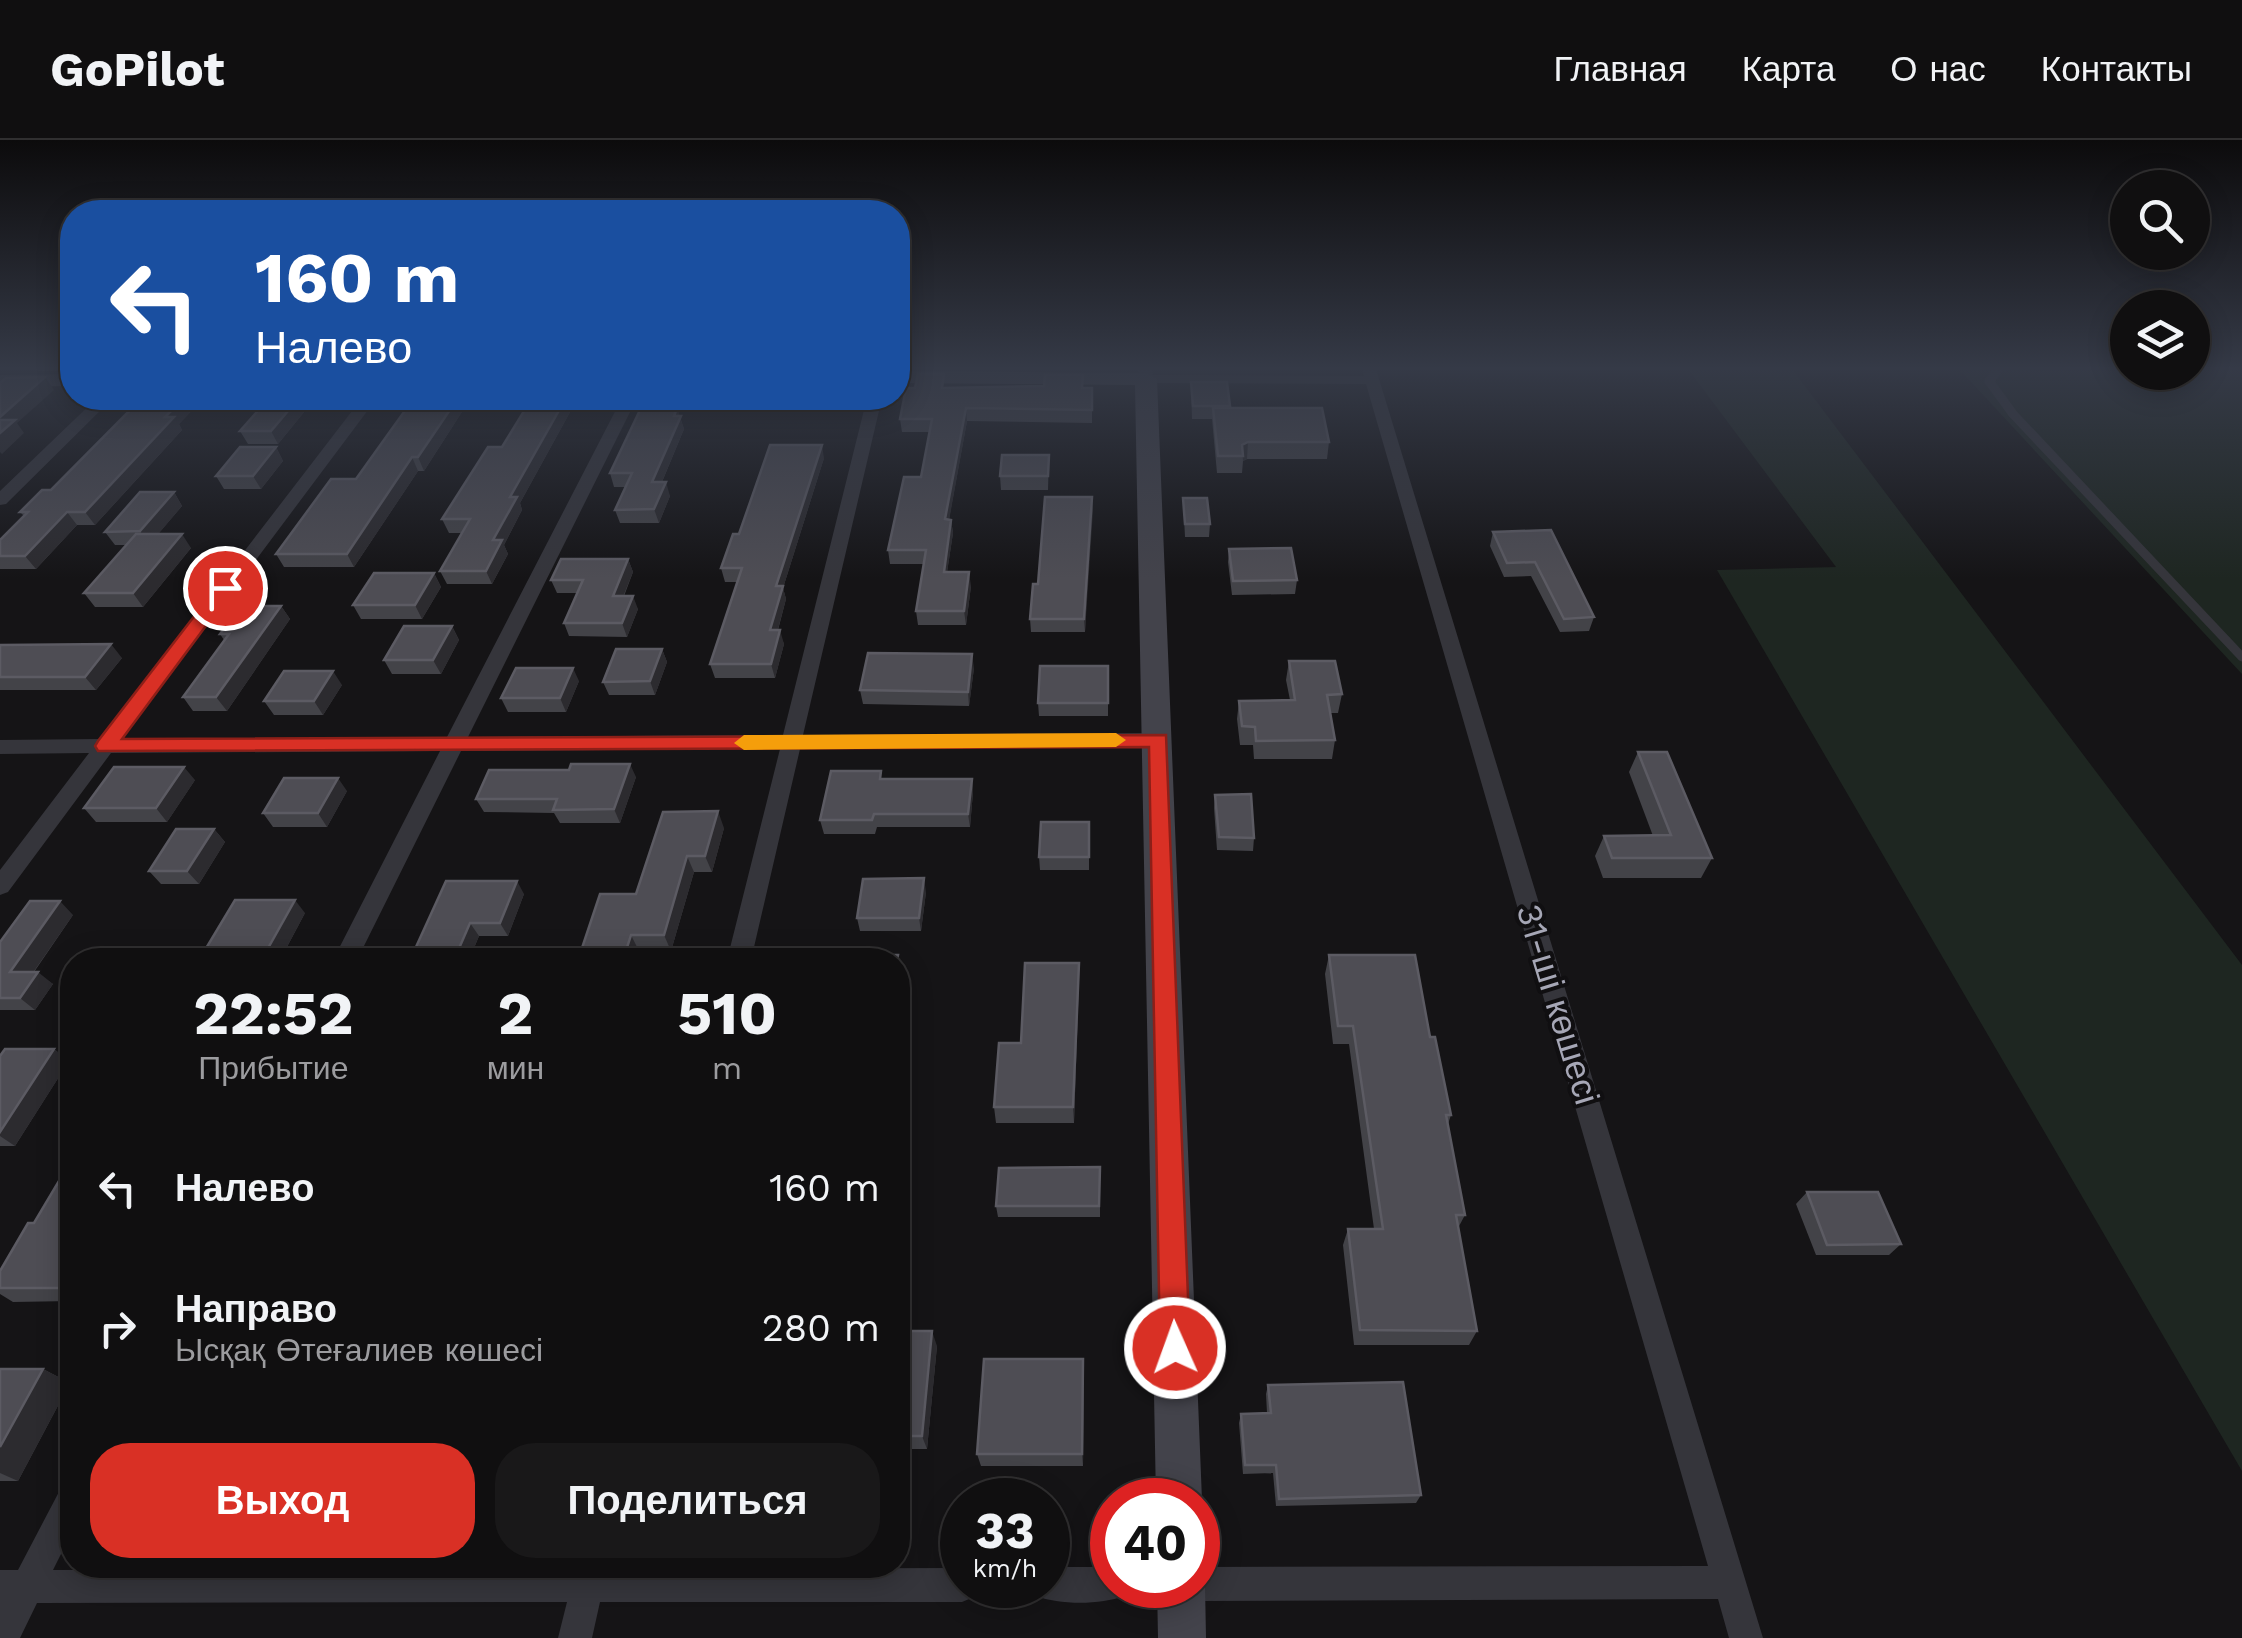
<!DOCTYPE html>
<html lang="ru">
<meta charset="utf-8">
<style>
body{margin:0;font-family:"Work Sans",sans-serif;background:#191819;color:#f1f3f6;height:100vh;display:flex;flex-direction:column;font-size:38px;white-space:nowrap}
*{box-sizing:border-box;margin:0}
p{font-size:32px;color:#9c9c9f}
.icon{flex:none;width:55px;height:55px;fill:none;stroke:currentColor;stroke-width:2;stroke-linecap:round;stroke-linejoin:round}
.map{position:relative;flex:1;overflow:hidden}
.panel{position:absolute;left:60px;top:808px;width:850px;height:630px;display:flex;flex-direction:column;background:#100f10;border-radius:40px;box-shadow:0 5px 25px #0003,0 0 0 2px #302f30}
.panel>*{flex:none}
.top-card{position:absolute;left:60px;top:60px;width:850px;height:210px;border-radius:40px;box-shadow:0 5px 25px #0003,0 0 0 2px #302f30;background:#1a4fa0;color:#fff;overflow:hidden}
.buttons{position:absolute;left:2110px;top:30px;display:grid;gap:20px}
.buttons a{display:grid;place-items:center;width:100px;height:100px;border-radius:50%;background:#100f10;box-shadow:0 5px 25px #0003,0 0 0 2px #302f30;font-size:50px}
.speed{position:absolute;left:940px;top:1338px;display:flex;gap:20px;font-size:50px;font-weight:700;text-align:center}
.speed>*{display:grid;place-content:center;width:130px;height:130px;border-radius:50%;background:#100f10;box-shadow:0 5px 25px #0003,0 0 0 2px #302f30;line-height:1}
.speed small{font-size:25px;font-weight:400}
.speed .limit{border:15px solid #d22;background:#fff;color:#111}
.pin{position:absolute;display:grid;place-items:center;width:85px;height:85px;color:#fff;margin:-42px;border:5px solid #fff;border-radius:50%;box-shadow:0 2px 10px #0007}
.me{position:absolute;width:110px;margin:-55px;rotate:358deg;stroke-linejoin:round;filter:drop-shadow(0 0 8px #0008)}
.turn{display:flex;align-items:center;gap:35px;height:210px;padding:0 30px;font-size:45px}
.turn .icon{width:130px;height:130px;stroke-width:2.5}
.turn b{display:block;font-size:70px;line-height:85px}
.eta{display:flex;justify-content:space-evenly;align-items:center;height:170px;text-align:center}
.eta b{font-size:60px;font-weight:700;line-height:70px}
.action{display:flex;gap:20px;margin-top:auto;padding:20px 30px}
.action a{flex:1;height:115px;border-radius:40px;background:#d93025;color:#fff;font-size:40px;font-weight:700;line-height:115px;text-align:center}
.action a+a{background:#191819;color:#f1f3f6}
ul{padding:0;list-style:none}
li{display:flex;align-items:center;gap:30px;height:140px;padding:0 30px}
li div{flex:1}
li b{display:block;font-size:38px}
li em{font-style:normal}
header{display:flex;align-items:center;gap:60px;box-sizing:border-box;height:140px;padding:0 50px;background:#100f10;border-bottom:2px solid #302f30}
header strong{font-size:48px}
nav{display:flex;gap:55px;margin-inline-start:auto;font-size:35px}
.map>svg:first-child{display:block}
.green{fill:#1e2621}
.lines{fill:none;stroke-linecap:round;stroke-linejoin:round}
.lane{stroke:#35353b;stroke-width:9}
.street{fill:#35353b;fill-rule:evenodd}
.secondary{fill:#43434b;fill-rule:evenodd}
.wall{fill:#434348}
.shaded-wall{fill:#2c2b2f}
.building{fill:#4e4d54;stroke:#5c5b63;stroke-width:2.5}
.route{fill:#d93025;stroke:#8d1f18;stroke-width:2.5}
.slow{fill:#f59e0b}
.labels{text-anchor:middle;stroke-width:8;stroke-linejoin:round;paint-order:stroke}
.street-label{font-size:35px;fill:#a6a7b6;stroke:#100f11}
</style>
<header>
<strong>GoPilot</strong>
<nav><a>Главная</a><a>Карта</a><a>О нас</a><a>Контакты</a></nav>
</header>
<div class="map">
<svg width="2242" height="1498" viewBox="0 0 2242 1498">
<rect width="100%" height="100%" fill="#151416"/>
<path class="green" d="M1688,229H1792L2242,825V1331L1717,430L1836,427Z
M1959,229L2192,232L2193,229H2242V534Z"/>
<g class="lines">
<path class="lane" d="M1999,229L1989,241L2013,274L2242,517"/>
<path class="street" d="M1138,229H1152L1153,235L1364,236L1362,229H1376L1763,1498H1729L1718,1459L1198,1461L1186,1456L1182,1445H1198V1427L1708,1426L1366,244L1146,243L1139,239Z
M97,258H113L6,364L0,365V351Z
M362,258H377L122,599L447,597L622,258H637L468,597L783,595L867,258H882L803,595L1159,593L1169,600L1159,607L800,609L751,820H727L780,609L461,611L357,820H333L440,611L111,613L8,752L0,755V730L89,613L0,614V600L100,599Z
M72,1343V1392L53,1430L576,1429L577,1425H609L608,1429L962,1428V1445H979L974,1457L962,1462H600L592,1498H558L567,1462L37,1463L20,1498H0V1430H18L61,1348Z
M1048,1427H1112V1445H1128L1124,1456C1101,1465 1059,1465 1036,1456L1032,1445H1048Z"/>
<path class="secondary" d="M898,231L1146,233L1157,239L1202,1360L1198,1371V1360H1156L1135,245L898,243Z
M72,234V246L0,247V235Z
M1198,1428L1205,1445L1206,1498H1158L1157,1445H1198Z"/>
</g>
<path class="wall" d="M37,229H72V231H38Z
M1191,242H1227L1230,268L1329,302L1327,319H1247L1243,321L1242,333H1217L1212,279H1192Z
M946,248H1092V283L967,281L949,379L951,380L953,393L947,432L971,446L966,485H918L916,471L924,424H890L888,410L921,337L929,292H902L900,279Z
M142,258H198L200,262L179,284L182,290L95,385H77L36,429H0V400L24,376L20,372L51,350Z
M414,258H464L467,264L424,331H418L354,427H284L276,414L356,339Z
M575,263L520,363L522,370L504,405L508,414L492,444H447L440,431L463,393H449L442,379L502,307Z
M309,266L278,304H248L240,291Z
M677,268L684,289L662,342L670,356L659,383H620L615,370L625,347H614L610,333Z
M276,307L283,321L261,349H224L216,336Z
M1049,315L1048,350H1001L1000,336Z
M824,318L783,448L786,459L778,490L784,504L775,538H715L710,524L737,442H725L721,428L739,394Z
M174,352L182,366L158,394L191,408L143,467H95L84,453L127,405H115L105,392Z
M1092,357L1085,492H1031L1030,479L1038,444Z
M1183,358L1210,384L1209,397H1185Z
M1551,390L1594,477L1589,491L1560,492L1531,436L1504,437L1490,406L1493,392Z
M1229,409L1297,440L1295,454L1232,455L1228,422Z
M628,419L633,432L624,456L638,469L627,497L569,496L564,483L577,453H557L551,440Z
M434,433L441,447L422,479H361L353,465Z
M281,466L290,479L227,571H193L183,557L224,500L220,494Z
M452,486L459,500L441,534H392L384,520Z
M0,505L122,518L96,550H0Z
M662,509L667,522L655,555H609L603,542Z
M1289,521L1342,554L1338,573H1331L1335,600L1332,619H1254L1253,605H1240L1237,579L1239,561L1290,560L1286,540Z
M1108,526V576H1039L1038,563Z
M974,528L969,566L863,564L860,550Z
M579,541L566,572H508L501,558Z
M342,545L323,575H274L264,561Z
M1638,612L1712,718L1701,738H1603L1595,716L1604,696H1653L1629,632Z
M569,630L636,637L620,683H560L554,673L484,672L476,659Z
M882,639H972L973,652L970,687H877L875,694H824L820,680Z
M195,640L167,682H96L84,668Z
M347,651L327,687H273L263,673Z
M1215,655L1254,698L1253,711L1217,710L1214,668Z
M1089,682V730H1040L1039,717Z
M724,688L712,732H694L671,811H639L636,820H578L636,754Z
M214,689L225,702L199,744H161L149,731Z
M446,741L524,754L508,796H479L469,820H380L411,818Z
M926,752L921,791H860L857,778Z
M305,773L280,820H214L205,810Z
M73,775L34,832L53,844L35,870H0V802Z
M1329,815L1430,897L1451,975L1448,984L1465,1075L1458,1088L1477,1191L1469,1205H1354L1343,1105L1348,1089H1374L1349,904H1333L1325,834Z
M1079,840L1074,983H996L994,967L1021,903Z
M54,909L69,921L15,1006H0V916Z
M72,1019V1161L13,1162L0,1154V1131L34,1083Z
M1100,1027V1077H998L996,1066Z
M1807,1052L1901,1104L1889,1115H1816L1796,1064Z
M898,1191L937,1206L927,1309H898Z
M0,1229H43L70,1243L18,1341H0Z
M1084,1233L1083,1326H981L977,1314Z
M1268,1245L1421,1355L1416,1363L1276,1366L1273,1333L1243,1334L1239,1283L1241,1274L1267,1273L1266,1254Z"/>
<path class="shaded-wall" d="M45,237L54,250L17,283L24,293L2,314L0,312V277Z
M184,258H198L200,262L179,284L182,290L95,385L85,372L165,277Z
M299,258H304L309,266L278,304L271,291Z
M458,258H464L467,264L424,331L418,317Z
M566,258H573L575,263L520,363L522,370L504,405L508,414L492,444L486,431L493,400L510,357Z
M677,268L684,289L656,356L652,342Z
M966,268L967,281L947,392L945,379Z
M1248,302L1247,319L1243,321L1242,305Z
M822,305L824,318L783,448L786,459L774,504L770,490L776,446Z
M276,307L283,321L261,349L253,336Z
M412,317L418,331L354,427L347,414Z
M666,342L670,356L659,383L654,369Z
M174,352L182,366L149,405L140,391Z
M1092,357L1093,371L1085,492L1084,479Z
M67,372L77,385L36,429L25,416Z
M951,380L953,393L945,446L944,432Z
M182,394L191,408L143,467L133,453Z
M628,419L633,432L618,469L613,456Z
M969,432L971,446L966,485L964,471Z
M434,433L441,447L422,479L415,465Z
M633,456L638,469L627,497L622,483Z
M281,466L290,479L227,571L216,557Z
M452,486L459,500L441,534L433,520Z
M780,490L784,504L775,538L771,524Z
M111,504L122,518L96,550L85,537Z
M662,509L667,522L655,555L650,541Z
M972,514L974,528L969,566L968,552Z
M573,528L579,541L566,572L560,558Z
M333,531L342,545L323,575L314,561Z
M630,624L636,637L620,683L614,669Z
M184,627L195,640L167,682L156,668Z
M338,638L347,651L327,687L318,673Z
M972,639L973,652L970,687L968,674Z
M718,671L724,688L712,732L705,716Z
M214,689L225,702L199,744L187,731Z
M687,716L694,732L671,811L664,795Z
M924,738L926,752L921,791L919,778Z
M517,741L524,754L508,796L500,783Z
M295,760L305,773L280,820H275L267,810Z
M60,761L73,775L25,844L10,832Z
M470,783L479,796L469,820H454Z
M631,795L639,811L636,820H623Z
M898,815L902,834L898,866Z
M1079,823V840L1074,983L1073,967Z
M38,832L53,844L35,870L20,858Z
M54,909L69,921L15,1006L0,996V992Z
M904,1041L908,1052L901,1114L898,1101Z
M932,1191L937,1206L927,1309L922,1296Z
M1083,1219L1084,1233L1083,1326L1082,1314Z
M43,1229L70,1243L18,1341L0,1333V1307Z"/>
<path class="building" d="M918,234H944L942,248L1044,246L1045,235H1083L1082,248H1092V270L966,268L945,379L951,380L944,432H969L964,471H916L926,410H888L904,337H921L932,279H900L906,248H915Z
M45,237L0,277V243L6,238Z
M1191,242H1227L1230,266H1193Z
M142,258H184L165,277H174L85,372H67L25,416H0V400L28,372H20L42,350H51Z
M269,258H299L271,291H240Z
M414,258H458L418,317H412L347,414H276L331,339H356Z
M532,258H566L510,357H517L493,400H502L486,431H440L470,379H442L488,307H502Z
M641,268H677L674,276H681L652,342H666L654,369L615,370L632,333H610Z
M1213,268H1322L1329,302H1248L1242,305L1243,316H1218Z
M0,280H15L0,293Z
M770,305H822L776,446H783L770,490H780L771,524H710L742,428H721L733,394H739Z
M240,307H276L253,336H216Z
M1002,315H1049L1048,336H1000Z
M140,352H174L140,391L105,392Z
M1045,357H1092L1084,479H1030L1033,444H1038Z
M1183,358H1207L1210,384H1185Z
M1551,390L1594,477L1564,479L1535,422L1507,423L1493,392Z
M136,394H182L133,453H84Z
M1291,408L1297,440L1233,441L1229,409Z
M561,419H628L613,456H633L622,483H564L583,440H551Z
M374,433H434L415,465H353Z
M241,466H281L216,557H183L229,494H220Z
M404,486H452L433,520H384Z
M111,504L85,537H0V505Z
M616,509H662L650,541L603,542Z
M868,513L972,514L968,552L860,550Z
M1289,521H1335L1342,554L1327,555L1335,600L1256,601L1255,587L1242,586L1239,561L1295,560Z
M1040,526H1108V563H1038Z
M516,528H573L560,558H501Z
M284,531H333L314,561H264Z
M1638,612H1667L1712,718H1612L1604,696L1671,695Z
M571,624H630L614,669L553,670L557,659H476L489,630H569Z
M114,627H184L156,668H84Z
M831,631H881L880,639H972L968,674H874L872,680H820Z
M284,638H338L318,673H263Z
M1251,654L1254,698L1219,697L1215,655Z
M718,671L705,716H687L664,795H631L623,820H578L600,754H636L663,672Z
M1041,682H1089V717H1039Z
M176,689H214L187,731H149Z
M924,738L919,778H857L863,739Z
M446,741H517L500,783H470L454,820H380L381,818H411Z
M235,760H295L267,810H205Z
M30,761H60L10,832H38L20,858H0V802Z
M809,815H898L897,820H808Z
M1329,815H1415L1430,897H1435L1451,975H1446L1465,1075H1456L1477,1191L1360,1190L1348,1089H1383L1353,886H1338Z
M1025,823H1079L1073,967H994L999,903H1021Z
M5,909H54L0,992V916Z
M72,1019V1148H0V1131L28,1083H34Z
M1100,1027L1099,1066H996L999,1028Z
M898,1041H904L898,1101Z
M1807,1052H1878L1901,1104L1827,1105Z
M898,1191H932L922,1296H898Z
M984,1219H1083L1082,1314H977Z
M0,1229H43L0,1307Z
M1403,1242L1421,1355L1279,1359L1276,1325H1245L1241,1274L1271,1273L1268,1245Z"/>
<linearGradient id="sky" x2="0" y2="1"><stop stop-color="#0c0b0c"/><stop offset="0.52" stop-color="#353a47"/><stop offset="1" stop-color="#353a47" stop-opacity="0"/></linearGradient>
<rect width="2242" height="439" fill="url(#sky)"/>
<path class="route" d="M225,442L234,448L122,599L1166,595L1190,1208L1185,1219L1175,1223L1164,1219L1160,1208L1149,607L98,611L95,606L98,601L219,444Z"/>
<path class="slow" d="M1116,593L1126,600L1116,607L744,610L734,603L744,595Z"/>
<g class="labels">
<g class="street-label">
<text transform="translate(1558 864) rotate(73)" y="12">31-ші көшесі</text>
</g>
</g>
</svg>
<div class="buttons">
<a><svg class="icon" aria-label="search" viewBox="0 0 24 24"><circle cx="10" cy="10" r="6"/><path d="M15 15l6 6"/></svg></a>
<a><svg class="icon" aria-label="layers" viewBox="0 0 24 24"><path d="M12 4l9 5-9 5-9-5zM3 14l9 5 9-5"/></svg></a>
</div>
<div class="speed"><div>33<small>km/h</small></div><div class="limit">40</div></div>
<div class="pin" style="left:225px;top:448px;background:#d93025"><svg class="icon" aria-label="arrive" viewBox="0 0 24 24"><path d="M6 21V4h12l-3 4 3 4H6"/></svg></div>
<svg class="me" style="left:1175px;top:1208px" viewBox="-20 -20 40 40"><circle r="17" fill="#d93025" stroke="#fff" stroke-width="3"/><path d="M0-11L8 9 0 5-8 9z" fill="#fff"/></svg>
<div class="top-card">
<div class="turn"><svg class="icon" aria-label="left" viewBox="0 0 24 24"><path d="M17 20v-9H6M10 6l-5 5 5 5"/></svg><div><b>160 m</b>Налево</div></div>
</div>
<section class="panel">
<div class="eta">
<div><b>22:52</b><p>Прибытие</p></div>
<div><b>2</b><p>мин</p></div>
<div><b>510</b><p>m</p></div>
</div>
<ul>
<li><svg class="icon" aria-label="left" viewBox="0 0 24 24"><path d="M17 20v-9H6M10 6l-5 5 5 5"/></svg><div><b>Налево</b></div><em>160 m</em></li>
<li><svg class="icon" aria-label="right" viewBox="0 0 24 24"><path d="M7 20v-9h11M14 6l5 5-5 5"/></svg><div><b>Направо</b><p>Ысқақ Өтеғалиев көшесі</p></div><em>280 m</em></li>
</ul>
<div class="action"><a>Выход</a><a>Поделиться</a></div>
</section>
</div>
